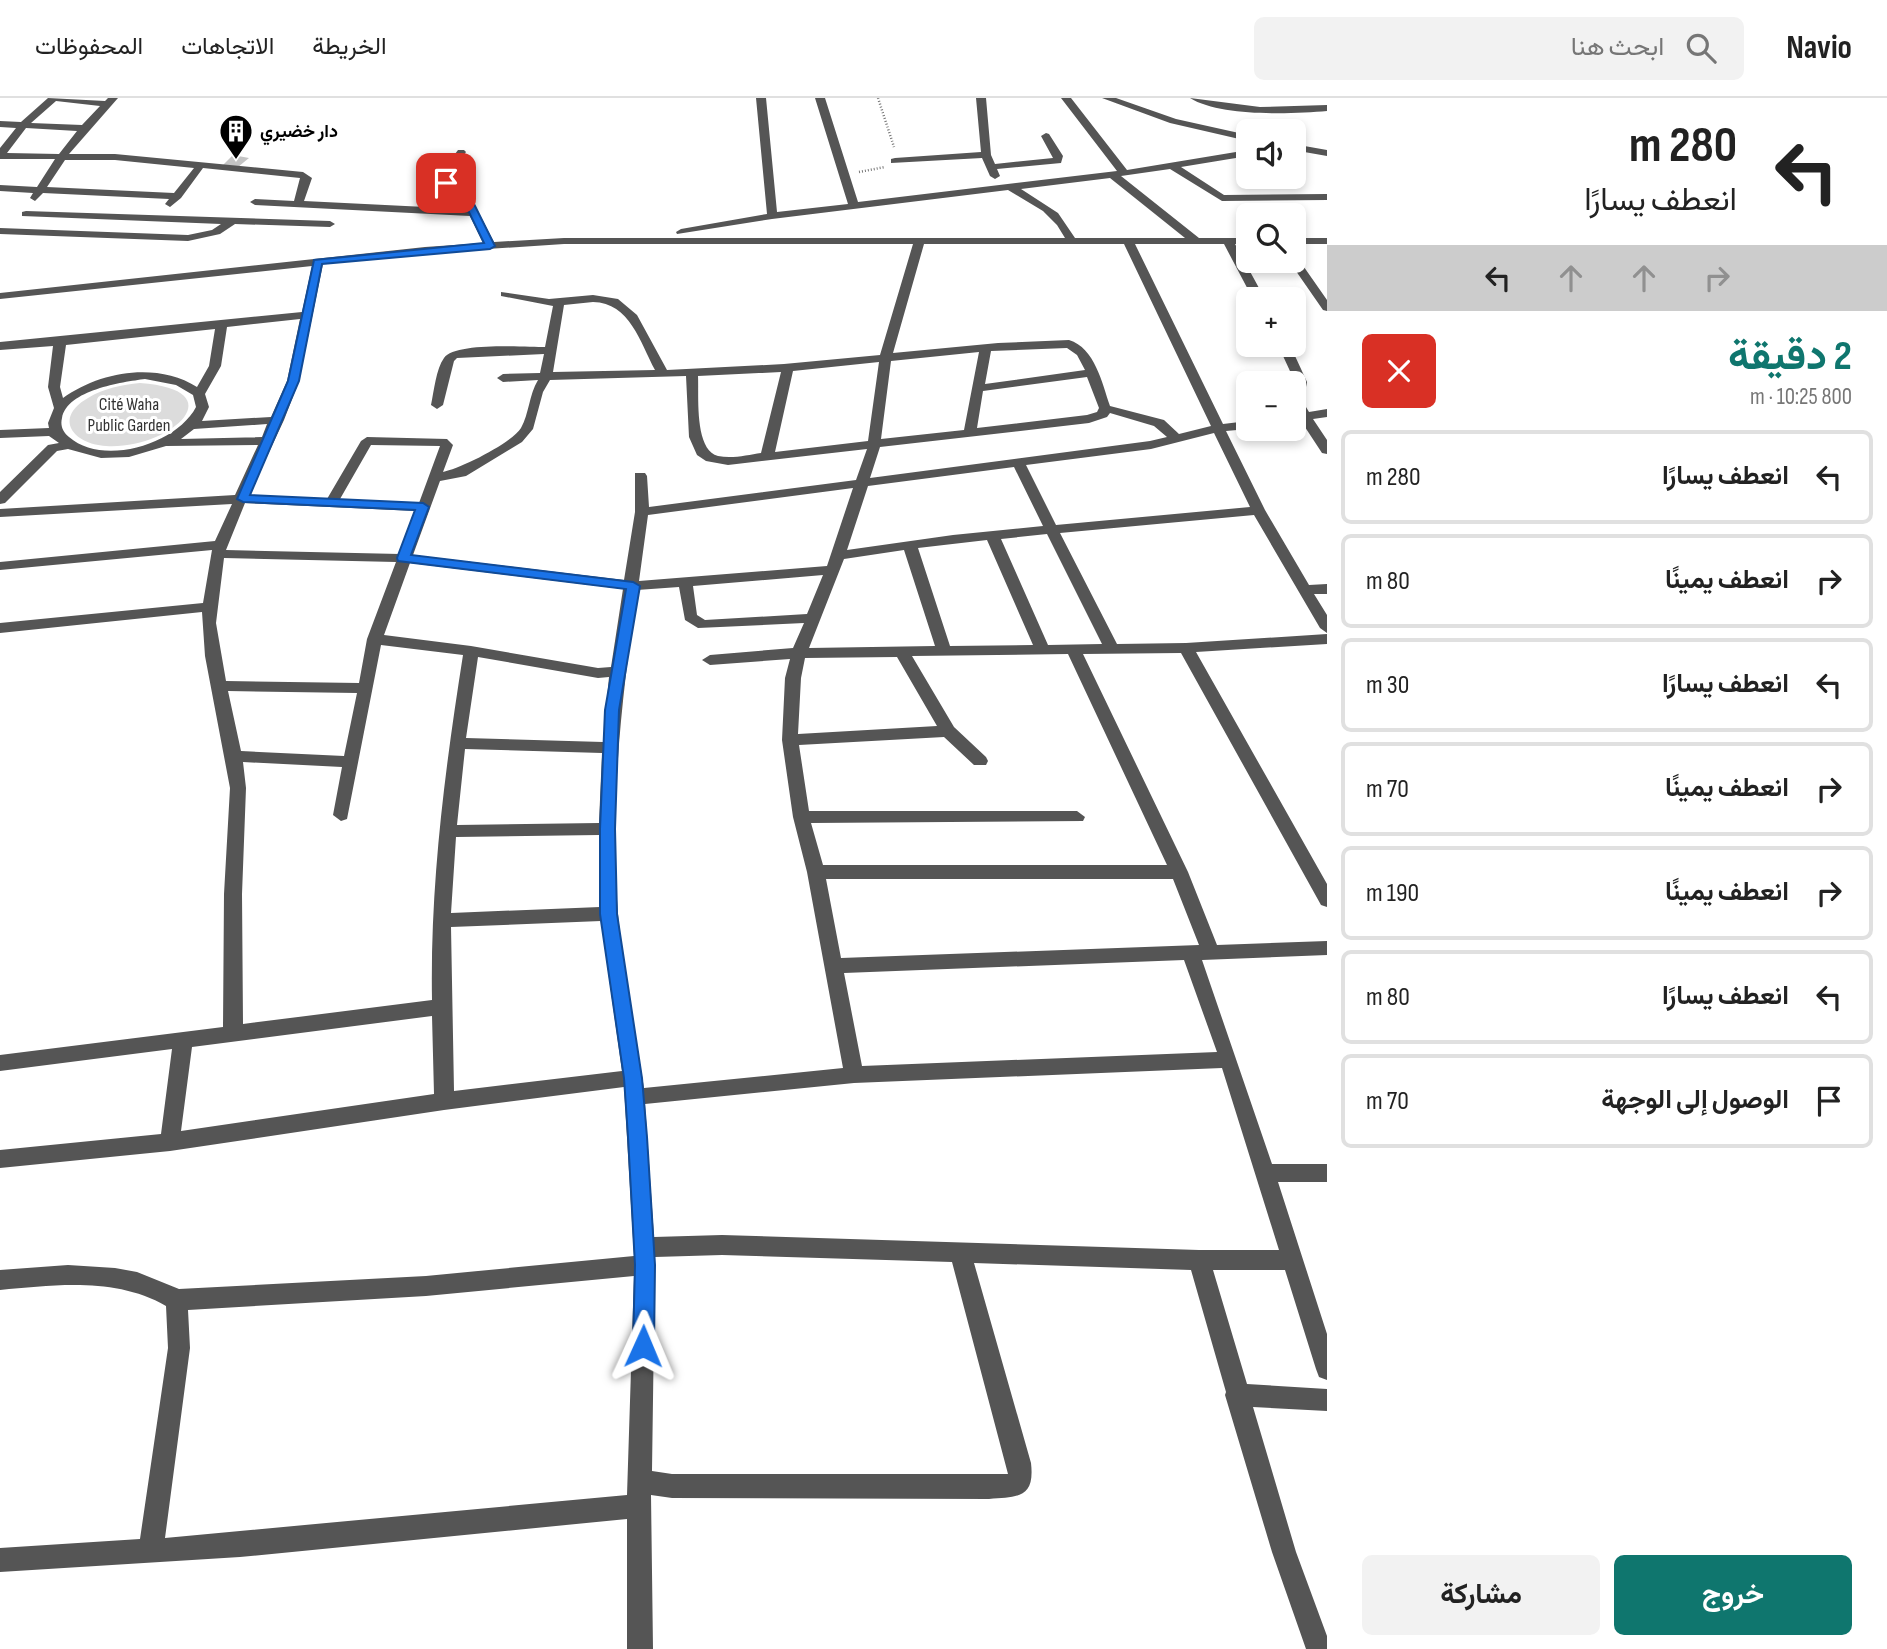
<!DOCTYPE html>
<html lang="ar">
<meta charset="utf-8">
<style>
body{margin:0;font-family:"Sofia Sans Condensed",Vazirmatn,sans-serif;background:#f2f2f2;color:#222;direction:rtl;height:100vh;display:flex;flex-direction:column;font-size:26px;white-space:nowrap}
*{box-sizing:border-box;margin:0}
p{font-size:23px;color:#767676}
.icon{flex:none;width:38px;height:38px;fill:none;stroke:currentColor;stroke-width:2;stroke-linecap:round;stroke-linejoin:round}
.map{position:relative;flex:1;overflow:hidden;direction:ltr}
.drawer{display:flex;flex-direction:column;background:#fff;width:560px}
.drawer>*{flex:none}
.guide{background:#fff;color:#222;overflow:hidden}
.buttons{position:absolute;left:1236px;top:21px;display:grid;gap:14px}
.buttons a{display:grid;place-items:center;width:70px;height:70px;border-radius:10px;background:#fff;box-shadow:0 4px 10px #0003;font-size:35px}
.pin{position:absolute;display:grid;place-items:center;width:60px;height:60px;color:#fff;margin:-30px;border-radius:14px;box-shadow:0 4px 10px #0006}
.me{position:absolute;width:77px;margin:-38px;rotate:1deg;stroke-linejoin:round;filter:drop-shadow(0 0 5px #0008)}
.turn{display:flex;align-items:center;gap:24px;height:147px;padding:0 35px;font-size:32px}
.turn .icon{width:91px;height:91px;stroke-width:2.5}
.turn b{display:block;font-size:49px;line-height:60px}
.lanes{display:flex;align-items:center;height:66px;padding:0 35px;background:#0003;justify-content:center;gap:35px;direction:ltr}
.lanes .off{opacity:.35}
.round{display:grid;place-items:center;flex:none;width:74px;height:74px;border-radius:10px;background:#f2f2f2}
.overview{display:flex;align-items:center;justify-content:space-between;height:119px;padding:0 35px}
h1{font-size:42px;font-weight:700;line-height:52px;color:#0f766e}
.action{display:flex;gap:14px;margin-top:auto;padding:14px 35px}
.action a{flex:1;height:80px;border-radius:10px;background:#0f766e;color:#fff;font-size:28px;font-weight:700;line-height:80px;text-align:center}
.action a+a{background:#f2f2f2;color:#222}
ul{padding:0;list-style:none}
li{display:flex;align-items:center;gap:21px;height:94px;margin:0 14px 10px;padding:0 21px;border:4px solid #e0e0e0;border-radius:10px}
li div{flex:1}
li b{display:block;font-size:26px}
li em{font-style:normal}
header{display:flex;align-items:center;gap:42px;box-sizing:border-box;height:98px;padding:0 35px;background:#fff;border-bottom:2px solid #e0e0e0}
header strong{font-size:33px}
nav{display:flex;gap:38px;margin-inline-start:auto;font-size:24px}
.search{width:490px;height:63px;background:#f2f2f2;display:flex;align-items:center;gap:18px;box-sizing:border-box;padding:0 24px;border-radius:10px;color:#767676;font-size:26px}
main{display:flex;flex:1;min-height:0}
.map>svg:first-child{display:block}
.green{fill:#dcdcdc}
.building{fill:#c4c4c4}
.lines{fill:none;stroke-linecap:round;stroke-linejoin:round}
.path{stroke:#777;stroke-width:2.5;stroke-dasharray:1 2;stroke-linecap:butt}
.minor{fill:#555;fill-rule:evenodd}
.route{fill:#1a73e8;stroke:#114b97;stroke-width:2}
.labels{text-anchor:middle;stroke-width:6;stroke-linejoin:round;paint-order:stroke}
.far-poi-label{font-size:18px;font-weight:bold;fill:#000;stroke:#fff;text-anchor:start}
.far-park-label{font-size:18px;fill:#333;stroke:#fff}
</style>
<header>
<strong>Navio</strong>
<div class="search"><svg class="icon" aria-label="search" viewBox="0 0 24 24"><circle cx="10" cy="10" r="6"/><path d="M15 15l6 6"/></svg>ابحث هنا</div>
<nav><a>الخريطة</a><a>الاتجاهات</a><a>المحفوظات</a></nav>
</header>
<main>
<section class="drawer">
<div class="guide">
<div class="turn"><svg class="icon" aria-label="left" viewBox="0 0 24 24"><path d="M17 20v-9H6M10 6l-5 5 5 5"/></svg><div><b>280 m</b>انعطف يسارًا</div></div>
<div class="lanes"><svg class="icon" aria-label="left" viewBox="0 0 24 24"><path d="M17 20v-9H6M10 6l-5 5 5 5"/></svg><svg class="icon off" aria-label="ahead" viewBox="0 0 24 24"><path d="M12 20V5M6 11l6-6 6 6"/></svg><svg class="icon off" aria-label="ahead" viewBox="0 0 24 24"><path d="M12 20V5M6 11l6-6 6 6"/></svg><svg class="icon off" aria-label="right" viewBox="0 0 24 24"><path d="M7 20v-9h11M14 6l5 5-5 5"/></svg></div>
</div>
<div class="overview"><div><h1>2 دقيقة</h1><p>800 m · 10:25</p></div><a class="round" style="background:#d93025;color:#fff"><svg class="icon" aria-label="close" viewBox="0 0 24 24"><path d="M6 6l12 12M18 6L6 18"/></svg></a></div>
<ul>
<li><svg class="icon" aria-label="left" viewBox="0 0 24 24"><path d="M17 20v-9H6M10 6l-5 5 5 5"/></svg><div><b>انعطف يسارًا</b></div><em>280 m</em></li>
<li><svg class="icon" aria-label="right" viewBox="0 0 24 24"><path d="M7 20v-9h11M14 6l5 5-5 5"/></svg><div><b>انعطف يمينًا</b></div><em>80 m</em></li>
<li><svg class="icon" aria-label="left" viewBox="0 0 24 24"><path d="M17 20v-9H6M10 6l-5 5 5 5"/></svg><div><b>انعطف يسارًا</b></div><em>30 m</em></li>
<li><svg class="icon" aria-label="right" viewBox="0 0 24 24"><path d="M7 20v-9h11M14 6l5 5-5 5"/></svg><div><b>انعطف يمينًا</b></div><em>70 m</em></li>
<li><svg class="icon" aria-label="right" viewBox="0 0 24 24"><path d="M7 20v-9h11M14 6l5 5-5 5"/></svg><div><b>انعطف يمينًا</b></div><em>190 m</em></li>
<li><svg class="icon" aria-label="left" viewBox="0 0 24 24"><path d="M17 20v-9H6M10 6l-5 5 5 5"/></svg><div><b>انعطف يسارًا</b></div><em>80 m</em></li>
<li><svg class="icon" aria-label="arrive" viewBox="0 0 24 24"><path d="M6 21V4h12l-3 4 3 4H6"/></svg><div><b>الوصول إلى الوجهة</b></div><em>70 m</em></li>
</ul>
<div class="action"><a>خروج</a><a>مشاركة</a></div>
</section>
<div class="map">
<svg width="1327" height="1551" viewBox="0 0 1327 1551">
<rect width="100%" height="100%" fill="#fff"/>
<path class="green" d="M140,285C237,292 169,352 106,348C73,346 53,320 88,300C104,290 122,287 140,285Z"/>
<path class="building" d="M233,57L249,60L238,69L223,67Z"/>
<g class="lines">
<path class="path" d="M878,0L894,49
M859,74L885,69"/>
<path class="minor" d="M48,0L105,3L108,0H118L69,56H115L303,74L312,80L304,103L466,111L463,104L442,88L446,68L458,52H464L466,54L456,68L452,87L471,100L494,144L564,140H1065L1057,127L1043,113L1008,92L772,121L677,136L676,134L681,131L767,116L756,0H766L777,114L848,106L815,0H825L858,104L1117,73L1061,0H1071L1127,72L1248,52V58L1181,69L1224,97L1327,96V102L1222,103L1170,71L1121,78L1199,140H1248V146H1235L1265,201H1253L1224,146H1135L1223,326L1248,323V331L1226,333L1265,412L1309,487L1327,486V496H1314L1327,517V535L1320,530L1254,417L1060,435L1117,546L1186,545L1327,536V546L1196,554L1327,786V809L1321,807L1181,555L1083,556L1188,774L1217,847L1327,843V857L1202,862L1272,1066H1327V1084H1278L1327,1236V1282L1319,1279L1316,1271L1285,1172H1213L1247,1286L1327,1291V1313L1253,1309L1296,1454L1327,1538V1551H1306L1272,1454L1225,1297L1226,1294L1191,1172L974,1165L1031,1365C1035,1400 1018,1399 989,1401L672,1400L651,1397L653,1551H627V1421L240,1459L0,1474V1450L140,1441L168,1250L166,1208C116,1179 55,1187 0,1192V1172L68,1167L115,1170L137,1174L179,1191L426,1178L634,1158L624,989L444,1012L170,1053L0,1070V1052L161,1036L172,951L0,973V957L223,929L224,796L230,690L205,558L202,514L0,535V525L203,505L212,452L0,472V464L215,443L232,406L0,419V411L235,397L258,347L166,348L129,359L101,360L68,351L57,353L5,405L0,406V394L48,347L59,345L49,338L0,340V332L49,330L48,325L54,310L48,289L53,248L0,252V244L302,214L312,168L0,201V195L425,149L483,145L470,118L255,107L250,104L255,101L294,103L300,80L203,70L181,100L170,109L165,106L169,101L43,95L35,103L30,100L33,95L0,93V87L37,89L55,61H0V50L16,30L0,29V23L21,24ZM56,3L100,8L82,27L31,25ZM26,30L77,33L59,56L7,55ZM65,62H115L194,70L174,95L47,89ZM1110,80L1185,140H1075L1058,115L1021,91ZM564,146H913L880,257L784,266L667,272L637,217L618,201L593,197L549,201L501,194V198L553,208L545,249C526,249 454,244 444,260C436,271 434,293 431,307L437,311L443,307L454,263L457,260L544,256L540,275L503,276L497,280L503,284L538,282C529,297 529,316 521,330C512,345 460,371 443,374L453,347L447,341L367,339L361,343L327,401L249,397L284,322L299,283L323,166L425,155ZM924,146H1124L1211,328L1179,336L1164,322L1110,308C1102,285 1095,250 1069,242L998,245L893,255ZM593,204C630,205 640,244 655,272L553,274L564,207ZM300,221L287,283L271,319L202,323L209,309L205,296L221,268L227,229ZM215,231L209,268L197,289C157,264 101,273 63,300L60,289L66,247ZM1067,250L1077,257L1085,272L985,286L991,253ZM979,254L964,332L881,341L891,263ZM879,264L868,343L775,354L793,273ZM781,274L761,355C748,357 732,361 718,358C694,352 699,297 698,278ZM686,278L689,339L697,357L706,363L728,367L867,351L856,382L649,409L647,378L645,375H635V414L624,482L413,457L440,383L466,378L522,344L533,331L543,294L550,282ZM1087,279L1099,310L1097,314L1087,317L977,330L983,293ZM145,281L176,287L193,297L196,309C177,346 103,369 69,339C63,334 60,328 62,320C67,292 122,284 145,281ZM1110,315L1154,328L1167,339L1150,343L870,380L880,349L1089,325L1107,319ZM267,326L262,339L181,341L194,331ZM1214,335L1250,409L1056,427L1026,367L1151,351ZM371,347L440,348L419,405L340,401ZM1014,369L1043,428L953,437L847,452L868,388ZM853,390L827,468L639,483L648,417ZM245,405L416,413L400,456L226,452ZM1047,436L1102,546L1048,547L1001,441ZM987,442L1033,547L950,548L918,450ZM904,452L935,548L809,550L844,461ZM224,460L396,464L367,541L359,585L226,583L216,525ZM410,465L623,491L611,569L598,570L471,548L384,537ZM823,477L807,516L705,522L697,517L693,488ZM679,489L685,522L698,530L804,525L793,550L710,557L702,562L710,567L790,561L785,580L782,642L793,719L807,774L843,970L644,990C635,933 623,874 618,816C609,706 622,600 637,492ZM381,547L463,557C445,671 430,786 432,902L243,926L242,796L246,690L243,664L342,669L333,717L341,723L347,721ZM1068,556L1167,767H823L811,725L1083,723L1085,719L1077,713H809L799,647L944,639L974,667H986L988,663L986,659L954,629L912,558ZM478,559L598,580L609,579L603,644L466,640ZM897,559L937,628L798,636L801,580L805,560ZM228,593L357,595L344,658L241,653ZM465,651L602,655L599,725L457,727ZM599,737L600,809L451,815L456,739ZM826,781H1173L1199,847L841,860ZM601,823L622,973L454,993L451,829ZM1184,862L1217,954L862,968L844,875ZM432,918L434,996L181,1033L192,949ZM1222,970L1279,1152H1199L722,1137L654,1139L645,1006L854,985ZM722,1157L952,1164L1008,1376H672L652,1373L655,1159ZM634,1178L627,1397L165,1440L190,1250L188,1212L426,1198Z
M976,0H986L991,57L995,66L1053,60L1041,38L1046,35L1049,36L1063,58L1061,65L997,71L1000,78L995,81L990,78L982,60L891,65V61L895,60L981,54Z
M1102,0H1116L1176,21L1248,37V43L1170,25Z
M1190,0L1260,9L1327,7V13C1292,16 1220,19 1190,0Z
M1293,46L1327,52V58L1293,52Z
M26,113L330,123L335,126L330,129L235,126L220,136L188,143L0,136V130L188,137L212,132L221,126L22,118V114Z
M1293,140H1327V146H1293Z
M1293,158L1297,159L1327,202V213L1323,212L1289,163H1293Z
M1278,247H1290L1307,284L1303,304L1309,314L1327,311V319L1313,321L1327,342V356L1322,355L1301,323H1293V317L1297,316L1293,309L1295,284Z"/>
</g>
<path class="route" d="M446,82L471,100L495,148L490,151L322,166L299,283L250,397L423,405L429,409L411,457L633,484L640,488L619,612L615,731L617,816L642,980L647,1039L655,1167L654,1248L651,1255L643,1258L636,1255L633,1248L635,1167L628,1039L624,980L600,816V731L605,612L626,491L398,463L397,460L415,412L243,404L237,401L288,283L314,162L484,145L464,104L445,92L441,85Z"/>
<defs>
<symbol id="building-pin" viewBox="-11 -11 22 30"><path d="M0 17L-7.5 6A9.5 9.5 0 1 1 7.5 6Z" fill="#000" stroke="#fff"/><path d="M-4-6H4V6H1V3H-1V6H-4ZM-2.5-4.3h1.7v1.8h-1.7ZM.8-4.3h1.7v1.8H.8ZM-2.5-1h1.7V.8h-1.7ZM.8-1h1.7V.8H.8Z" fill="#fff"/></symbol>
</defs>
<g fill-rule="evenodd">
<use href="#building-pin" x="217" y="14" width="38" height="52"/>
</g>
<g class="labels">
<g class="far-poi-label">
<text x="260" y="39">دار خضيري</text>
</g>
<g class="far-park-label">
<text x="129" y="312">Cité Waha<tspan x="129" dy="21">Public Garden</tspan></text>
</g>
</g>
</svg>
<div class="buttons">
<a><svg class="icon" aria-label="sound" viewBox="0 0 24 24"><path d="M4 9h4l5-4v14l-5-4H4zM17 9q2 3 0 6"/></svg></a>
<a><svg class="icon" aria-label="search" viewBox="0 0 24 24"><circle cx="10" cy="10" r="6"/><path d="M15 15l6 6"/></svg></a>
<a>+</a>
<a>−</a>
</div>
<div class="pin" style="left:446px;top:85px;background:#d93025"><svg class="icon" aria-label="arrive" viewBox="0 0 24 24"><path d="M6 21V4h12l-3 4 3 4H6"/></svg></div>
<svg class="me" style="left:643px;top:1248px" viewBox="-20 -20 40 40"><path d="M0-17L14 15 0 8-14 15z" fill="#1a73e8" stroke="#fff" stroke-width="4"/></svg>
</div>
</main>
